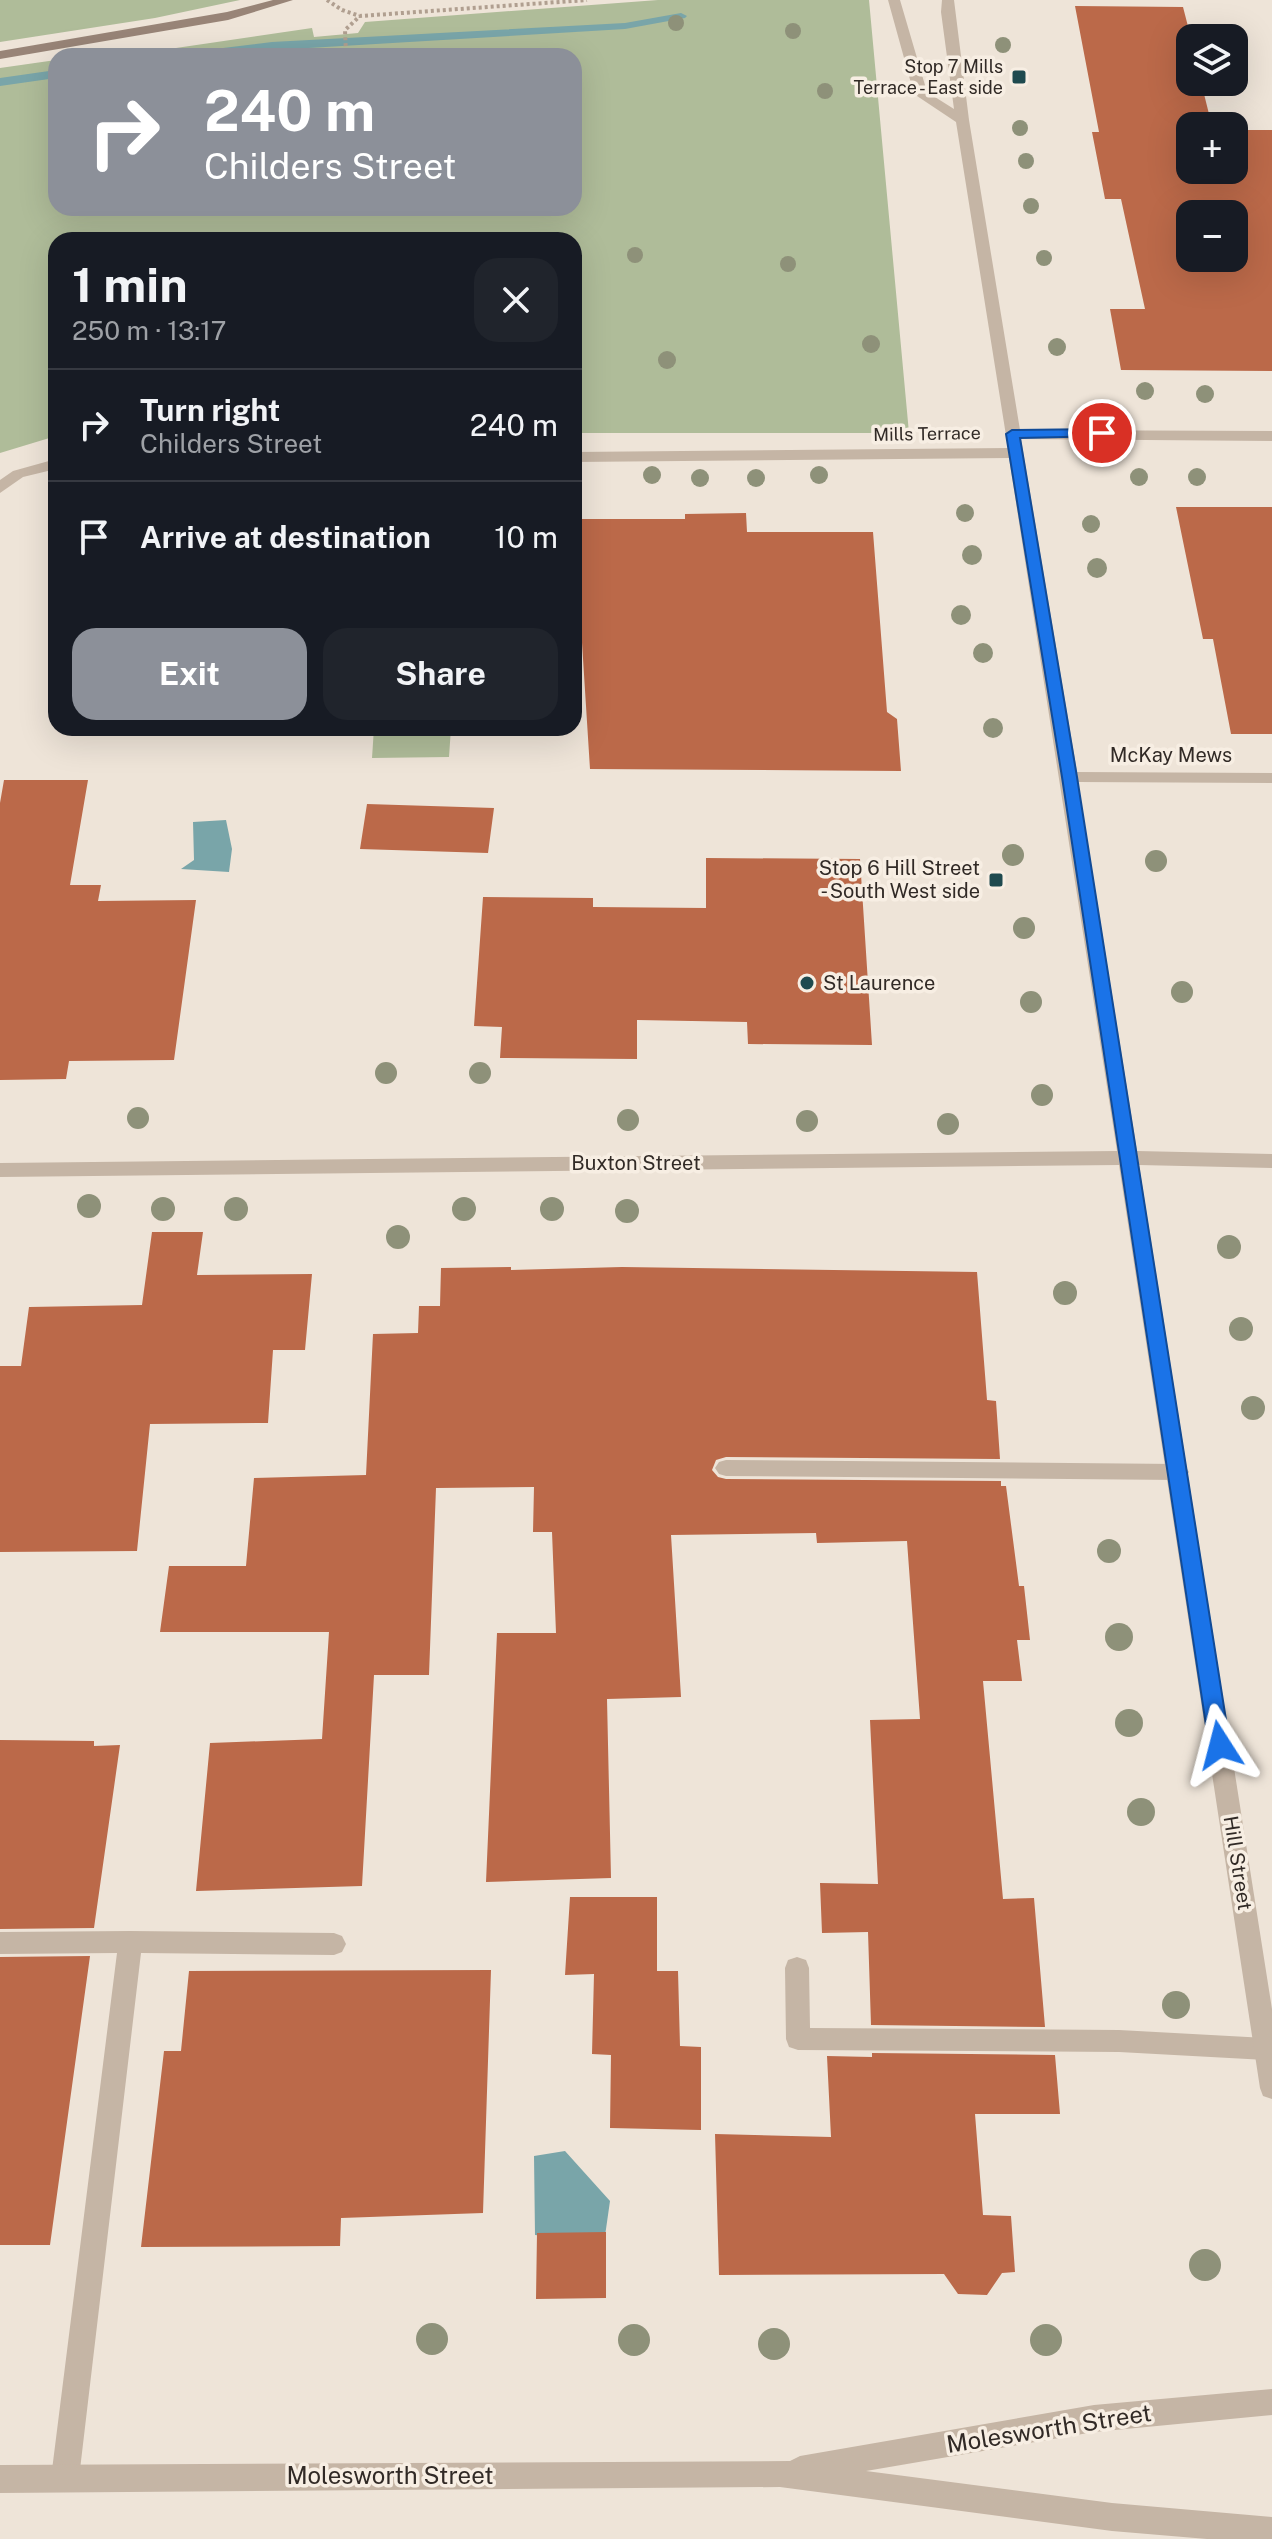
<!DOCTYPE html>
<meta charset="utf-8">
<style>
body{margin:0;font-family:"Public Sans",sans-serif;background:#20242c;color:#f1f3f6;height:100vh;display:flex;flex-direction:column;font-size:30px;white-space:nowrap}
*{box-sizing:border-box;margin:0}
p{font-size:26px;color:#9ea1a6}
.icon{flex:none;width:44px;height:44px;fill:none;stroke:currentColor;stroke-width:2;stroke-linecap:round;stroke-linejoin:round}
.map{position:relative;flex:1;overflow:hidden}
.panel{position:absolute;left:48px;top:232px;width:534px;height:504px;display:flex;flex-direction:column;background:#171b24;border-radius:24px;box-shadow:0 8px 32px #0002}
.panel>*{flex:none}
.banner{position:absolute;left:48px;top:48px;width:534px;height:168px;border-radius:24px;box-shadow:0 8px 32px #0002;background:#8c9099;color:#fff;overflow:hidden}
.controls{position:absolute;left:1176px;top:24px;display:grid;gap:16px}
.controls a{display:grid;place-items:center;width:72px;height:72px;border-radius:16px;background:#171b24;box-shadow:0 8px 32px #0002;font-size:40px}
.pin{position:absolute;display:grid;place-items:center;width:68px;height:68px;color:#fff;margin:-34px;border:4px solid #fff;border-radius:50%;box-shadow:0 2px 8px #0007}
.me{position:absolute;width:88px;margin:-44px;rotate:351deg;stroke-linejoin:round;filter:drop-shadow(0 0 6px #0008)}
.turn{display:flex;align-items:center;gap:28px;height:168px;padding:0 24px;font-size:36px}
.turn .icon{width:104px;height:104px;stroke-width:2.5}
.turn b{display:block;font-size:56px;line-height:68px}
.round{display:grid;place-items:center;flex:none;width:84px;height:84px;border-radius:24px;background:#20242c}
.overview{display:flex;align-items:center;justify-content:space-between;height:136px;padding:0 24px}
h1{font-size:48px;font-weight:700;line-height:60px}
.action{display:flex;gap:16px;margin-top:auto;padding:16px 24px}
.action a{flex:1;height:92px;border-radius:24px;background:#8c9099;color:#fff;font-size:32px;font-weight:700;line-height:92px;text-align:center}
.action a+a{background:#20242c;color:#f1f3f6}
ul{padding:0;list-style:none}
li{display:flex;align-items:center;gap:24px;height:112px;padding:0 24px;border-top:2px solid #363941}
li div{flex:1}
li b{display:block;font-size:30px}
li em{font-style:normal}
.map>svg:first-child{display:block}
.green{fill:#afbc99}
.water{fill:#79a5a9}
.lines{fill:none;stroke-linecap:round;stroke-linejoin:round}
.stream{fill:#79a5a9;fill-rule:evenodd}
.building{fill:#bb6949;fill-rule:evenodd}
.path{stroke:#b09f90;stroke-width:4;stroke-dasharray:3 3;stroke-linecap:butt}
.lane{fill:#c5b5a5;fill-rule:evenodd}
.street{fill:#c5b5a5;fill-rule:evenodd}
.secondary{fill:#988477;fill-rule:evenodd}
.tree{fill:#8e9179}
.route{fill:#1a73e8;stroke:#114b97;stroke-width:2}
.poi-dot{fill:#1f4a4f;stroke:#f7eee3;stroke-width:3}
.labels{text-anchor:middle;stroke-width:7;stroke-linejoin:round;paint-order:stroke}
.far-poi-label{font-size:18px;fill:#312a26;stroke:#f7eee3;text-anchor:end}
.far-street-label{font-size:18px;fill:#312a26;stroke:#f7eee3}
.street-label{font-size:20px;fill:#312a26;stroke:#f7eee3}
.poi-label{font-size:20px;fill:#312a26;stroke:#f7eee3;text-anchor:end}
.near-street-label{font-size:24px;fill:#312a26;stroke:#f7eee3}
</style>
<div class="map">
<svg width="1272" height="2539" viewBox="0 0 1272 2539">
<rect width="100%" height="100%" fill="#eee4d8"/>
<path class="green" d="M0,0H240L155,18L0,42Z
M658,0H869L909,433H574V240H56V436L0,453V68L56,60V208H574V56H80L176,48L312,28L314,37L358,33L365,22Z
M374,728H451L449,757L372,758Z"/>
<path class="water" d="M226,820L232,849L229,872L181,869L194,860L193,822Z
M565,2151L610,2201L604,2243L535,2235L534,2156Z"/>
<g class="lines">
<path class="stream" d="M681,13L687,16L685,18L625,29L176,56L182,53L272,42L625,23Z
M56,70V78L0,86V78Z"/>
</g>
<path class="building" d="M1075,6L1183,7L1191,38L1190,82H1201L1212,126H1190V170H1234V130H1272V371L1121,370L1110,309H1145L1121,199H1105L1092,132H1099ZM1190,214H1234V258H1190Z
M1176,507H1272V734H1231L1213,639H1203Z
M746,513L747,532H873L887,712L897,719L901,771L590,769L581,627H574V519H685V514Z
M4,780H88L70,885H101L98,901L196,900L174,1060L69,1061L66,1079L0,1080V803Z
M367,804L494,808L488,853L360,849Z
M706,858L860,859L872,1045L748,1044L747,1022L637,1020V1059L500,1058L502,1027L474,1026L483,897L593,898V907L706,908Z
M152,1232H203L197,1275L312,1274L305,1350H273L268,1423L150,1424L137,1551L0,1552V1366H21L29,1307L142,1305Z
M511,1267V1270L622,1267L977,1272L987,1400L996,1401L1000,1459L726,1457L716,1460L712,1470L718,1477L726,1479L1001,1481V1486H1006L1019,1586H1024L1030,1640H1017L1022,1681H983L1003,1899L1034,1898L1045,2027L871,2025L868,1932L822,1933L820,1883L878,1884L870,1720L920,1719L907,1541L817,1543L816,1533L671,1535L681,1697L607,1699L611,1878L486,1882L497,1633H556L552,1532H533L534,1487L436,1488L429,1675H374L362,1886L196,1891L210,1743L322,1739L329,1632H160L169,1566H246L254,1478L366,1475L373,1334L418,1333L419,1306H440L441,1268Z
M0,1740L94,1741V1746L120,1745L94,1928L0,1929Z
M570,1897H657V1971H678L680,2046L701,2047V2130L610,2128L611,2055L592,2054L594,1974L565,1975Z
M90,1956L50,2245H0V1957Z
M491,1970L483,2213L341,2218L340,2246L141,2247L164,2051H181L189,1971Z
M872,2053L1055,2055L1060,2114H975L983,2215L1011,2216L1015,2272L1002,2273L987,2295L958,2294L944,2274L719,2275L715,2134L831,2137L827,2056L872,2057Z
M606,2232V2298L536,2299L537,2233Z"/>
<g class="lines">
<path class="path" d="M327,0L342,10L360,16L587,0
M336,56L346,54L345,30L360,16"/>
<path class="lane" d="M726,1460L1178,1464L1185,1466L1189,1472L1185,1478L1178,1480L726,1476L719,1474L715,1468L719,1462Z
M130,1931L334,1933L342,1936L346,1944L342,1952L334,1955L141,1953L79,2478L75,2488L65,2492L55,2488L51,2478L117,1953L0,1954V1932Z
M797,1957L806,1960L809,1968L810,2028L1119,2030L1266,2038L1272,2040V2058L1266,2060L1119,2052L798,2050L789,2047L786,2039L785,1968L788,1960Z"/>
<path class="street" d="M888,0H900L927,92L954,109L941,12L942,0H954L969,120L1020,430L1272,431V441L1021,439L1077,772L1272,773V783L1078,782L1137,1151L1272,1154V1168L1139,1165L1272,2009V2099L1263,2096L1260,2088L1119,1165L0,1177V1163L1117,1151L1009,458L574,462V452L1008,448L956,122L914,94Z
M56,459V469L23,477L0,493V480L13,471Z
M1272,2389V2415L1094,2432L866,2471L1112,2503L1272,2517V2539H1207L1112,2531L780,2487L0,2493V2465L790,2461L800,2456L1094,2405Z"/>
<path class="secondary" d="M273,0H293L228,20L0,59V51L227,12Z"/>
</g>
<g class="tree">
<circle cx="676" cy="23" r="8"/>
<circle cx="793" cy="31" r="8"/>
<circle cx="1003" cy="45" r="8"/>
<circle cx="825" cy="91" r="8"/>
<circle cx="1020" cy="128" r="8"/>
<circle cx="1026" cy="161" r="8"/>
<circle cx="1031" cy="206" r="8"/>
<circle cx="635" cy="255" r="8"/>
<circle cx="1044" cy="258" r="8"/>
<circle cx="788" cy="264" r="8"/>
<circle cx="871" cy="344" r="9"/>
<circle cx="1057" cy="347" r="9"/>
<circle cx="667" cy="360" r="9"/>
<circle cx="1145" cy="391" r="9"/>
<circle cx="1205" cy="394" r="9"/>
<circle cx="652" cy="475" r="9"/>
<circle cx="819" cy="475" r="9"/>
<circle cx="1139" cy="477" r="9"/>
<circle cx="1197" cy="477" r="9"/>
<circle cx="700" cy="478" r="9"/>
<circle cx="756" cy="478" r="9"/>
<circle cx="965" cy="513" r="9"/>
<circle cx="1091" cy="524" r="9"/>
<circle cx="972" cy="555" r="10"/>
<circle cx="1097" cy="568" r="10"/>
<circle cx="961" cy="615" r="10"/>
<circle cx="983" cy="653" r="10"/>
<circle cx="993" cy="728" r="10"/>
<circle cx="1013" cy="855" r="11"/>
<circle cx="1156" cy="861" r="11"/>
<circle cx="1024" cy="928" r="11"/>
<circle cx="1182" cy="992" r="11"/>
<circle cx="1031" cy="1002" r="11"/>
<circle cx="386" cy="1073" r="11"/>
<circle cx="480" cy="1073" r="11"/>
<circle cx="1042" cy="1095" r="11"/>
<circle cx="138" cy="1118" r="11"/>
<circle cx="628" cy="1120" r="11"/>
<circle cx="807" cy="1121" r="11"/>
<circle cx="948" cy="1124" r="11"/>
<circle cx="89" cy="1206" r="12"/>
<circle cx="163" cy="1209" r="12"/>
<circle cx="236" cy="1209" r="12"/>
<circle cx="464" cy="1209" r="12"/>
<circle cx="552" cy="1209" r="12"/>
<circle cx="627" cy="1211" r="12"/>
<circle cx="398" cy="1237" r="12"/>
<circle cx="1229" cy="1247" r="12"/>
<circle cx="1065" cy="1293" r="12"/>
<circle cx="1241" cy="1329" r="12"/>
<circle cx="1253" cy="1408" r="12"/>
<circle cx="1109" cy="1551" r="12"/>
<circle cx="1119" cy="1637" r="14"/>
<circle cx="1129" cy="1723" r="14"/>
<circle cx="1141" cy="1812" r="14"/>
<circle cx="1176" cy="2005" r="14"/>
<circle cx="1205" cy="2265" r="16"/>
<circle cx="432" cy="2339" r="16"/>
<circle cx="634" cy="2340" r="16"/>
<circle cx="1046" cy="2340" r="16"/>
<circle cx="774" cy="2344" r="16"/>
</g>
<path class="route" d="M1102,429L1109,433L1107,436L1020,438L1077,777L1230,1745L1227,1751L1220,1754L1212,1751L1209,1745L1062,777L1006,434L1012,430Z"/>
<g class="poi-dot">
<rect x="1011" y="69" width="16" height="16" rx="4"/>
<rect x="988" y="872" width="16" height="16" rx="4"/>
<circle cx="807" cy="983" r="8"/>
</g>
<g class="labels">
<g class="far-poi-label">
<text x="1003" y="73">Stop 7 Mills<tspan x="1003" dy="21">Terrace - East side</tspan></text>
</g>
<g class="far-street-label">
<text transform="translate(927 434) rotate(-1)" y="6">Mills Terrace</text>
</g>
<g class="street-label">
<text x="1171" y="762">McKay Mews</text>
<text x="636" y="1170">Buxton Street</text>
<text transform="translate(1238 1863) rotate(81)" y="7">Hill Street</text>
</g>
<g class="poi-label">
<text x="980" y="875">Stop 6 Hill Street<tspan x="980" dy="23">- South West side</tspan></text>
<text x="823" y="990" text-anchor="start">St Laurence</text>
</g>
<g class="near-street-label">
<text transform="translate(1049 2429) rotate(-9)" y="8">Molesworth Street</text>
<text x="390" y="2484">Molesworth Street</text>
</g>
</g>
</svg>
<div class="controls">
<a><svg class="icon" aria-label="layers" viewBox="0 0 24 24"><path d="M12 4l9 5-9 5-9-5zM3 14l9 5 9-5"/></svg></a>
<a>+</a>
<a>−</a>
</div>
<div class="pin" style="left:1102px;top:433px;background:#d93025"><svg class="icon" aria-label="arrive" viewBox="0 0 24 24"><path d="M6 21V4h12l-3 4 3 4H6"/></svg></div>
<svg class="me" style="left:1220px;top:1745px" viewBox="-20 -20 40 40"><path d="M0-17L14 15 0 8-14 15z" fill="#1a73e8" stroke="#fff" stroke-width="4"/></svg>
<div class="banner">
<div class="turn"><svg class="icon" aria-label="right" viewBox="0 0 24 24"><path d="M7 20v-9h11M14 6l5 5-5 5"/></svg><div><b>240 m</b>Childers Street</div></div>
</div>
<section class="panel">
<div class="overview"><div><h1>1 min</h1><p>250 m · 13:17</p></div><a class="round"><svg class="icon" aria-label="close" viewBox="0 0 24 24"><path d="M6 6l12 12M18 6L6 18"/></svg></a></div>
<ul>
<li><svg class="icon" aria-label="right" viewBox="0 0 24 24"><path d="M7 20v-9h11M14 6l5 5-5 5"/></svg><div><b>Turn right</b><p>Childers Street</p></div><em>240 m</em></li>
<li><svg class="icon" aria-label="arrive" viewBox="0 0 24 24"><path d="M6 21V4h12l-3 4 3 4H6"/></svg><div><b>Arrive at destination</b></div><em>10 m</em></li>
</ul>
<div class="action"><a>Exit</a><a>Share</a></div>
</section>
</div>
